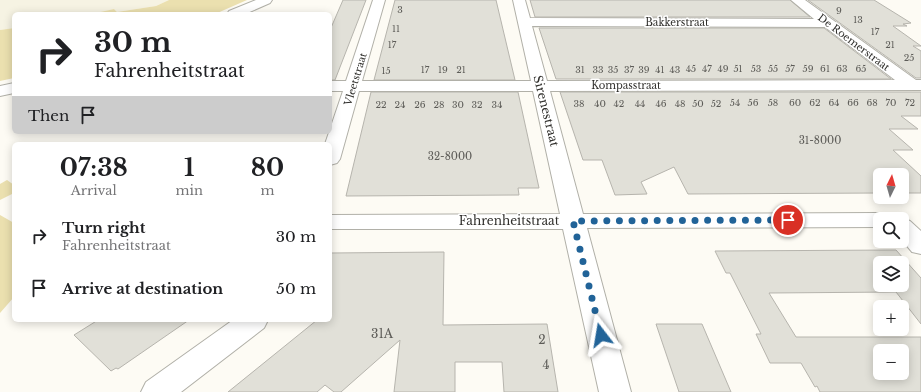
<!DOCTYPE html>
<meta charset="utf-8">
<style>
body{margin:0;font-family:"Libre Baskerville",serif;background:#f2f2f2;color:#202124;height:100vh;display:flex;flex-direction:column;font-size:15px;white-space:nowrap}
*{box-sizing:border-box;margin:0}
p{font-size:13px;color:#757577}
.icon{flex:none;width:22px;height:22px;fill:none;stroke:currentColor;stroke-width:2;stroke-linecap:round;stroke-linejoin:round}
.map{position:relative;flex:1;overflow:hidden}
.drawer{position:absolute;left:12px;top:142px;width:320px;height:180px;display:flex;flex-direction:column;background:#fff;border-radius:6px;box-shadow:0 2px 10px #0003}
.drawer>*{flex:none}
.banner{position:absolute;left:12px;top:12px;width:320px;height:122px;border-radius:6px;box-shadow:0 2px 10px #0003;background:#fff;color:#202124;overflow:hidden}
.needle{width:26px;rotate:5deg}
.fabs{position:absolute;left:873px;top:168px;display:grid;gap:8px}
.fabs a{display:grid;place-items:center;width:36px;height:36px;border-radius:6px;background:#fff;box-shadow:0 2px 10px #0003;font-size:20px}
.pin{position:absolute;display:grid;place-items:center;width:34px;height:34px;color:#fff;margin:-17px;border:2px solid #fff;border-radius:50%;box-shadow:0 1px 4px #0007}
.me{position:absolute;width:44px;margin:-22px;rotate:346deg;stroke-linejoin:round;filter:drop-shadow(0 0 3px #0008)}
.turn{display:flex;align-items:center;gap:14px;height:84px;padding:0 16px;font-size:18px}
.turn .icon{width:52px;height:52px;stroke-width:2.5}
.turn b{display:block;font-size:28px;line-height:34px}
.then{display:flex;align-items:center;height:38px;padding:0 16px;background:#0003;gap:8px;font-size:15px}
.eta{display:flex;justify-content:space-evenly;align-items:center;height:68px;text-align:center}
.eta b{font-size:24px;font-weight:700;line-height:28px}
ul{padding:0;list-style:none}
li{display:flex;align-items:center;gap:12px;height:52px;padding:0 16px}
li div{flex:1}
li b{display:block;font-size:15px}
li em{font-style:normal}
.map>svg:first-child{display:block}
.built{fill:#f6f3e3}
.green{fill:#ebe0af}
.building{fill:#e1e0d8;stroke:#b6b4ad;fill-rule:evenodd}
.lines{fill:none;stroke-linecap:round;stroke-linejoin:round}
.minor-casing{stroke:#b1b0a8;stroke-width:2}
.minor{fill:#fff;fill-rule:evenodd}
.route{stroke:#216398;stroke-width:7;stroke-dasharray:0 12.6}
.labels{text-anchor:middle;stroke-width:3;stroke-linejoin:round;paint-order:stroke}
.far-number-label{font-size:9px;fill:#5d5c58}
.far-street-label{font-size:10px;fill:#31302d;stroke:#fff}
.number-label{font-size:10px;fill:#5d5c58}
.street-label{font-size:12px;fill:#31302d;stroke:#fff}
.near-number-label{font-size:12px;fill:#5d5c58}
</style>
<div class="map">
<svg width="921" height="392" viewBox="0 0 921 392">
<rect width="100%" height="100%" fill="#fdfbf4"/>
<path class="built" d="M0,0H169L156,6L117,12L114,9L91,14H14V28L0,30Z"/>
<path class="green" d="M169,0H247L215,14H91L114,9L117,12L156,6Z
M14,28V78L0,81V30Z
M7,180L14,185V193L0,200V184Z
M0,215L14,223V297L0,313Z"/>
<path class="building" d="M343,0H366L335,80H330V30Z
M395,0H496L515,80H374Z
M530,0H790L810,17H535Z
M808,0H874L911,23L903,24L907,26H893L921,46H913L921,51V78H916Z
M539,28H824L891,79H556Z
M371,92H518L539,188H518L519,195L346,196Z
M560,92H921V116H901L918,129H889L913,150H893L921,176V193H902V175H880V193L688,194L674,167L641,182L647,194L615,195L602,160H583Z
M896,250L921,278V324L896,292L769,293L796,337H921V392H820L817,386L815,387L801,363H770L756,334H761L730,273H726L715,251ZM880,263H902V285H880ZM880,351H902V373H880Z
M444,252L443,325L547,324L558,392H504L502,362H455V392H394L400,340L341,392H334L325,385L317,392H228L317,320H330V253Z
M98,320H189L118,369L116,368L111,371L74,335Z
M656,324H702L731,392H679Z"/>
<g class="lines">
<defs>
<path id="minor" d="M256,0H272L270,3L245,14H227L229,11Z
M373,0H385L362,81H531L513,0H525L530,18L814,19L791,0H805L916,80H921V90L550,91L583,214L880,213L888,215L891,219H880V227L587,228L631,392H599L563,229H330V215L560,214L533,91H359L340,159L337,163L330,165V144H325L343,91H330V81H346ZM532,26L825,27L895,80L547,81Z
M14,83V93L0,96V86Z
M902,218L910,221L921,231V254L912,252L902,240V219H900Z
M233,320H268L264,328L181,392H141L146,382Z"/>
</defs>
<use href="#minor" class="minor-casing"/>
<use href="#minor" class="minor"/>
</g>
<g class="lines">
<path class="route" d="M601,335L573,221L788,220"/>
</g>
<g class="labels">
<g class="far-number-label">
<text x="400" y="13">3</text>
<text x="839" y="14">9</text>
<text x="858" y="23">13</text>
<text x="396" y="32">11</text>
<text x="875" y="35">17</text>
<text x="392" y="48">17</text>
<text x="890" y="48">21</text>
<text x="909" y="61">25</text>
<text x="691" y="72">45</text>
<text x="707" y="72">47</text>
<text x="723" y="72">49</text>
<text x="738" y="72">51</text>
<text x="756" y="72">53</text>
<text x="773" y="72">55</text>
<text x="790" y="72">57</text>
<text x="808" y="72">59</text>
<text x="825" y="72">61</text>
<text x="842" y="72">63</text>
<text x="861" y="72">65</text>
<text x="425" y="73">17</text>
<text x="443" y="73">19</text>
<text x="461" y="73">21</text>
<text x="580" y="73">31</text>
<text x="598" y="73">33</text>
<text x="613" y="73">35</text>
<text x="629" y="73">37</text>
<text x="644" y="73">39</text>
<text x="660" y="73">41</text>
<text x="675" y="73">43</text>
<text x="386" y="74">15</text>
<text x="735" y="106">54</text>
<text x="753" y="106">56</text>
<text x="773" y="106">58</text>
<text x="795" y="106">60</text>
<text x="815" y="106">62</text>
<text x="834" y="106">64</text>
<text x="853" y="106">66</text>
<text x="872" y="106">68</text>
<text x="891" y="106">70</text>
<text x="910" y="106">72</text>
<text x="579" y="107">38</text>
<text x="600" y="107">40</text>
<text x="619" y="107">42</text>
<text x="640" y="107">44</text>
<text x="661" y="107">46</text>
<text x="680" y="107">48</text>
<text x="698" y="107">50</text>
<text x="716" y="107">52</text>
<text x="381" y="108">22</text>
<text x="400" y="108">24</text>
<text x="420" y="108">26</text>
<text x="439" y="108">28</text>
<text x="458" y="108">30</text>
<text x="477" y="108">32</text>
<text x="497" y="108">34</text>
</g>
<g class="far-street-label">
<text x="677" y="26">Bakkerstraat</text>
<text transform="translate(854 42) rotate(37)" y="4">De Roemerstraat</text>
<text transform="translate(355 79) rotate(-73)" y="4">Vleetstraat</text>
<text x="626" y="89">Kompasstraat</text>
</g>
<g class="number-label">
<text x="820" y="144">31-8000</text>
<text x="450" y="160">32-8000</text>
</g>
<g class="street-label">
<text transform="translate(546 111) rotate(76)" y="4">Sirenestraat</text>
<text x="509" y="225">Fahrenheitstraat</text>
</g>
<g class="near-number-label">
<text x="382" y="338">31A</text>
<text x="542" y="344">2</text>
<text x="546" y="369">4</text>
</g>
</g>
</svg>
<div class="fabs">
<a><svg class="needle" viewBox="-14 -14 28 28"><path d="M0-13l5 13h-10z" fill="#e53935"/><path d="M0 13l5-13h-10z" fill="#757577"/></svg></a>
<a><svg class="icon" aria-label="search" viewBox="0 0 24 24"><circle cx="10" cy="10" r="6"/><path d="M15 15l6 6"/></svg></a>
<a><svg class="icon" aria-label="layers" viewBox="0 0 24 24"><path d="M12 4l9 5-9 5-9-5zM3 14l9 5 9-5"/></svg></a>
<a>+</a>
<a>−</a>
</div>
<div class="pin" style="left:788px;top:220px;background:#d93025"><svg class="icon" aria-label="arrive" viewBox="0 0 24 24"><path d="M6 21V4h12l-3 4 3 4H6"/></svg></div>
<svg class="me" style="left:601px;top:335px" viewBox="-20 -20 40 40"><path d="M0-17L14 15 0 8-14 15z" fill="#216398" stroke="#fff" stroke-width="4"/></svg>
<div class="banner">
<div class="turn"><svg class="icon" aria-label="right" viewBox="0 0 24 24"><path d="M7 20v-9h11M14 6l5 5-5 5"/></svg><div><b>30 m</b>Fahrenheitstraat</div></div>
<div class="then">Then<svg class="icon" aria-label="arrive" viewBox="0 0 24 24"><path d="M6 21V4h12l-3 4 3 4H6"/></svg></div>
</div>
<section class="drawer">
<div class="eta">
<div><b>07:38</b><p>Arrival</p></div>
<div><b>1</b><p>min</p></div>
<div><b>80</b><p>m</p></div>
</div>
<ul>
<li><svg class="icon" aria-label="right" viewBox="0 0 24 24"><path d="M7 20v-9h11M14 6l5 5-5 5"/></svg><div><b>Turn right</b><p>Fahrenheitstraat</p></div><em>30 m</em></li>
<li><svg class="icon" aria-label="arrive" viewBox="0 0 24 24"><path d="M6 21V4h12l-3 4 3 4H6"/></svg><div><b>Arrive at destination</b></div><em>50 m</em></li>
</ul>
</section>
</div>
